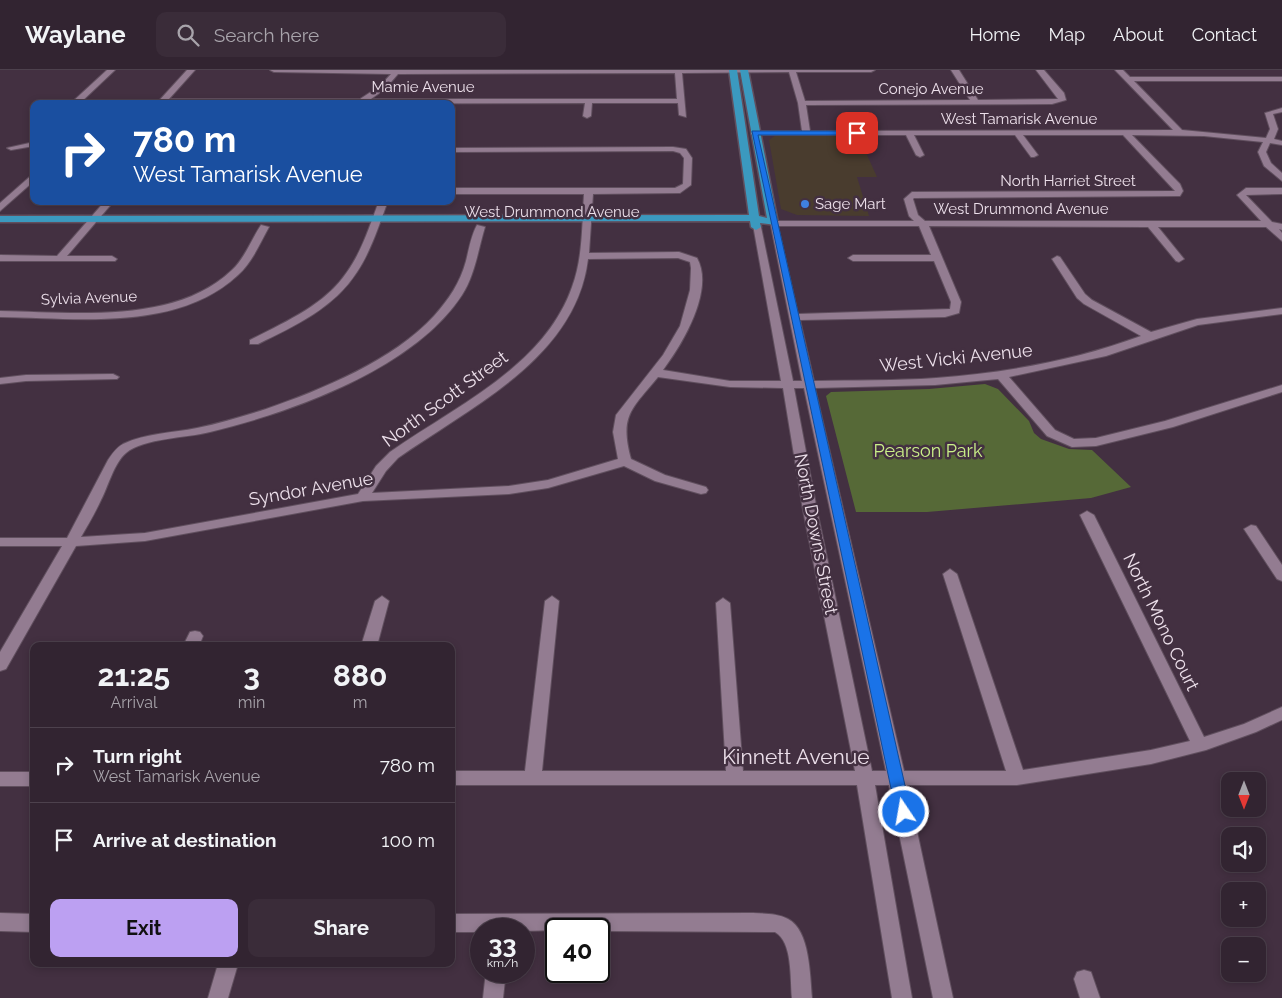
<!DOCTYPE html>
<meta charset="utf-8">
<style>
body{margin:0;font-family:Raleway,sans-serif;background:#3a2c39;color:#f1f3f6;height:100vh;display:flex;flex-direction:column;font-size:19px;white-space:nowrap}
*{box-sizing:border-box;margin:0}
p{font-size:16px;color:#a8a4ab}
.icon{flex:none;width:28px;height:28px;fill:none;stroke:currentColor;stroke-width:2;stroke-linecap:round;stroke-linejoin:round}
.map{position:relative;flex:1;overflow:hidden}
.details{position:absolute;left:30px;top:572px;width:425px;height:325px;display:flex;flex-direction:column;background:#322431;border-radius:10px;box-shadow:0 2px 8px #0003,0 0 0 1px #4d414d}
.details>*{flex:none}
.top-card{position:absolute;left:30px;top:30px;width:425px;height:105px;border-radius:10px;box-shadow:0 2px 8px #0003,0 0 0 1px #4d414d;background:#1a4fa0;color:#fff;overflow:hidden}
.needle{width:32px;rotate:180deg}
.buttons{position:absolute;left:1221px;top:702px;display:grid;gap:10px}
.buttons a{display:grid;place-items:center;width:45px;height:45px;border-radius:10px;background:#322431;box-shadow:0 2px 8px #0003,0 0 0 1px #4d414d;font-size:25px}
.speed{position:absolute;left:470px;top:848px;display:flex;gap:10px;font-size:25px;font-weight:700;text-align:center}
.speed>*{display:grid;place-content:center;width:65px;height:65px;border-radius:50%;background:#322431;box-shadow:0 2px 8px #0003,0 0 0 1px #4d414d;line-height:1}
.speed small{font-size:12px;font-weight:400}
.speed .limit{border:2px solid #111;border-radius:8px;background:#fff;color:#111}
.pin{position:absolute;display:grid;place-items:center;width:42px;height:42px;color:#fff;margin:-21px;border-radius:10px;box-shadow:0 2px 8px #0006}
.me{position:absolute;width:55px;margin:-28px;rotate:348deg;stroke-linejoin:round;filter:drop-shadow(0 0 4px #0008)}
.turn{display:flex;align-items:center;gap:18px;height:105px;padding:0 20px;font-size:22px}
.turn .icon{width:65px;height:65px;stroke-width:2.5}
.turn b{display:block;font-size:35px;line-height:42px}
.eta{display:flex;justify-content:space-evenly;align-items:center;height:85px;text-align:center}
.eta b{font-size:30px;font-weight:700;line-height:35px}
.cta{display:flex;gap:10px;margin-top:auto;padding:10px 20px}
.cta a{flex:1;height:58px;border-radius:10px;background:#bca0f2;color:#111;font-size:20px;font-weight:700;line-height:58px;text-align:center}
.cta a+a{background:#3a2c39;color:#f1f3f6}
ul{padding:0;list-style:none}
li{display:flex;align-items:center;gap:15px;height:75px;padding:0 20px;border-top:1px solid #4d414d}
li div{flex:1}
li b{display:block;font-size:19px}
li em{font-style:normal}
header{display:flex;align-items:center;gap:30px;box-sizing:border-box;height:70px;padding:0 25px;background:#322431;border-bottom:1px solid #4d414d}
header strong{font-size:24px}
nav{display:flex;gap:28px;margin-inline-start:auto;font-size:18px}
.search{width:350px;height:45px;background:#3a2c39;display:flex;align-items:center;gap:12px;box-sizing:border-box;padding:0 18px;border-radius:10px;color:#a8a4ab;font-size:19px}
.map>svg:first-child{display:block}
.commercial{fill:#493c2e}
.green{fill:#566937}
.lines{fill:none;stroke-linecap:round;stroke-linejoin:round}
.minor-casing{stroke:#604f5e;stroke-width:2}
.major-casing{stroke:#604f5e;stroke-width:3}
.minor{fill:#937c91;fill-rule:evenodd}
.major{fill:#3b99bf;fill-rule:evenodd}
.route{fill:#1a73e8;stroke:#114b97}
.shop-dot{fill:#3f7fe0;stroke:#433041;stroke-width:2}
.labels{text-anchor:middle;stroke-width:5;stroke-linejoin:round;paint-order:stroke}
.far-street-label{font-size:15px;fill:#ecdfea;stroke:#433041}
.far-poi-label{font-size:15px;fill:#ecdfea;stroke:#433041;text-anchor:start}
.street-label{font-size:18px;fill:#ecdfea;stroke:#433041}
.park-label{font-size:18px;fill:#caf188;stroke:#433041}
.near-street-label{font-size:21px;fill:#ecdfea;stroke:#433041}
</style>
<header>
<strong>Waylane</strong>
<div class="search"><svg class="icon" aria-label="search" viewBox="0 0 24 24"><circle cx="10" cy="10" r="6"/><path d="M15 15l6 6"/></svg>Search here</div>
<nav><a>Home</a><a>Map</a><a>About</a><a>Contact</a></nav>
</header>
<div class="map">
<svg width="1282" height="928" viewBox="0 0 1282 928">
<rect width="100%" height="100%" fill="#433041"/>
<path class="commercial" d="M776,65H858L877,107H857L869,146L797,145L781,139L769,70Z"/>
<path class="green" d="M985,314L998,319L1029,351L1034,363L1041,369L1069,379L1092,380L1131,417L1091,428L927,442H856L826,326L831,322L929,319Z"/>
<g class="lines">
<defs>
<path id="minor" d="M107,0H115L79,34H70Z
M187,0H195L169,29H360L380,16L391,4L274,2L270,0H875L871,2H796L805,31L970,30L951,0H959L978,30L1058,29L1036,0H1044L1064,23L1066,30L1052,34L806,35L810,61L1173,60L1115,0H1123L1130,7H1282V11H1134L1182,60L1266,68L1270,59L1265,43L1282,38V42L1273,44L1278,59L1274,69L1282,71V75L1270,73L1266,82L1271,93L1282,103V111L1264,96L1258,82L1263,72L1204,66L1132,65L1180,114L1183,121L1180,126L914,128L913,129L918,145L925,151H1261L1237,125L1246,118H1282V124L1246,125L1272,152L1282,154V160L1279,159L1282,163V171L1266,157H1158L1184,189L1179,192L1176,191L1148,157L929,156L961,232L959,243L945,247L800,250L814,311C854,310 896,311 936,308C1006,303 1076,290 1141,266L1084,234L1077,228L1052,189L1057,186L1060,187L1085,224L1092,230L1151,262L1197,249L1282,238V244L1198,255L1106,286L1009,307L1055,360L1074,369L1096,368L1165,351L1282,315V322L1173,357L1096,376L1072,377L1047,366L998,309L935,315L815,318L904,701H1006L943,504L950,499L957,504L1023,700L1151,680L1190,671L1080,445L1087,441L1094,445L1204,667L1244,654L1282,637V650L1256,662L1206,680L1151,694L1017,715H907L953,928H933L889,715H875L912,928H892L857,715H451V701H525L545,531L552,526L559,531L542,701H726L716,533L723,528L730,533L743,701H855L803,440L783,318L730,317L658,307C632,339 619,345 631,389L665,405L706,417L708,420L706,423L701,424L655,411L624,396L548,418L509,424L363,431L145,471L76,476L6,599L0,601V582L62,476H0V468H67L108,390C112,384 116,378 123,374C146,363 173,363 197,358C221,353 244,346 266,339C321,320 394,290 434,246C449,229 460,213 466,191C469,179 471,166 477,155L485,157C478,180 475,205 462,225C414,299 292,342 210,362C187,368 144,368 126,383C114,393 108,417 101,430C95,443 88,455 81,467L145,463L358,424L376,396L390,382C454,337 544,297 572,217C583,188 582,154 584,124H451V118H675L683,114L684,88L680,83L673,81L451,82V78L673,77L686,79L692,88L691,115L680,123L593,124L589,183L679,182L697,188C715,220 682,275 663,300L730,311H781L753,155L761,157L793,311H802L770,151H914L909,146L904,129L912,122L1175,121L1123,65H1023L1038,85L1034,87H1031L1015,65H914L924,85L920,87L916,85L906,65H752L751,63L755,61H802L798,33L789,2L682,3L686,47L679,45L678,33H592L591,46L587,48L583,46L585,33L156,34ZM675,3L677,29H371L385,19L398,4ZM778,156H919L931,185H853L848,188L853,191H934L951,232L950,239L798,244ZM678,188L690,192L691,198L690,220L680,256L663,285L616,345L613,362L618,389L548,410L509,416L372,423L386,401L398,388C472,336 576,288 588,189ZM794,318H804L886,701H872L817,440Z
M34,72V76L11,80L7,78Z
M34,103V111L0,141V133Z
M105,131H114L67,186H112L117,189L115,191H0V185L57,186Z
M379,131H388C379,155 371,181 357,202C334,238 295,256 258,274H250V270C285,252 325,235 347,202C362,181 370,155 379,131Z
M261,155L269,157C260,173 252,193 238,205C177,262 77,248 0,247V241C72,242 175,255 232,200C245,188 251,170 261,155Z
M113,304L119,307L117,309L26,311L0,314V308L26,305Z
M1251,455L1256,456L1282,495V511L1277,509L1244,459Z
M382,526L389,531L377,576H361L375,531Z
M195,561L200,562L203,566L199,576H183L190,562Z
M0,702H34V716H0Z
M0,843L34,844V862L0,861Z
M753,843C765,844 777,843 788,849C810,860 810,906 812,928H792C790,909 793,872 775,862L599,861V859L524,861V859H481V862H451V844Z
M218,894H238L228,928H208Z
M1084,900L1091,902L1100,928H1080L1074,909L1077,902Z
M486,901H506L503,928H483Z"/>
<path id="major" d="M729,0H737L759,146L767,148L740,0H748L778,153L777,155L760,153L761,157L756,160L751,157L750,151L0,152V146L749,145Z"/>
</defs>
<use href="#minor" class="minor-casing"/>
<use href="#major" class="major-casing"/>
<use href="#minor" class="minor"/>
<use href="#major" class="major"/>
</g>
<path class="route" d="M752,61H857L861,63L857,65H758L911,742L909,746L904,748L898,746L896,742Z"/>
<circle class="shop-dot" cx="805" cy="134" r="5"/>
<g class="labels">
<g class="far-street-label">
<text x="423" y="22">Mamie Avenue</text>
<text x="931" y="24">Conejo Avenue</text>
<text x="1019" y="54">West Tamarisk Avenue</text>
<text x="1068" y="116">North Harriet Street</text>
<text x="1021" y="144">West Drummond Avenue</text>
<text x="552" y="147">West Drummond Avenue</text>
<text transform="translate(89 228) rotate(-2)" y="5">Sylvia Avenue</text>
</g>
<g class="far-poi-label">
<text x="815" y="139">Sage Mart</text>
</g>
<g class="street-label">
<text transform="translate(956 288) rotate(-6)" y="6">West Vicki Avenue</text>
<text transform="translate(445 329) rotate(-36)" y="6">North Scott Street</text>
<text transform="translate(311 419) rotate(-10)" y="6">Syndor Avenue</text>
<text transform="translate(816 464) rotate(79)" y="6">North Downs Street</text>
<text transform="translate(1161 552) rotate(64)" y="6">North Mono Court</text>
</g>
<g class="park-label">
<text x="928" y="387">Pearson Park</text>
</g>
<g class="near-street-label">
<text x="796" y="694">Kinnett Avenue</text>
</g>
</g>
</svg>
<div class="buttons">
<a><svg class="needle" viewBox="-14 -14 28 28"><path d="M0-13l5 13h-10z" fill="#e53935"/><path d="M0 13l5-13h-10z" fill="#a8a4ab"/></svg></a>
<a><svg class="icon" aria-label="sound" viewBox="0 0 24 24"><path d="M4 9h4l5-4v14l-5-4H4zM17 9q2 3 0 6"/></svg></a>
<a>+</a>
<a>−</a>
</div>
<div class="speed"><div>33<small>km/h</small></div><div class="limit">40</div></div>
<div class="pin" style="left:857px;top:63px;background:#d93025"><svg class="icon" aria-label="arrive" viewBox="0 0 24 24"><path d="M6 21V4h12l-3 4 3 4H6"/></svg></div>
<svg class="me" style="left:904px;top:742px" viewBox="-20 -20 40 40"><circle r="17" fill="#1a73e8" stroke="#fff" stroke-width="3"/><path d="M0-11L8 9 0 5-8 9z" fill="#fff"/></svg>
<div class="top-card">
<div class="turn"><svg class="icon" aria-label="right" viewBox="0 0 24 24"><path d="M7 20v-9h11M14 6l5 5-5 5"/></svg><div><b>780 m</b>West Tamarisk Avenue</div></div>
</div>
<section class="details">
<div class="eta">
<div><b>21:25</b><p>Arrival</p></div>
<div><b>3</b><p>min</p></div>
<div><b>880</b><p>m</p></div>
</div>
<ul>
<li><svg class="icon" aria-label="right" viewBox="0 0 24 24"><path d="M7 20v-9h11M14 6l5 5-5 5"/></svg><div><b>Turn right</b><p>West Tamarisk Avenue</p></div><em>780 m</em></li>
<li><svg class="icon" aria-label="arrive" viewBox="0 0 24 24"><path d="M6 21V4h12l-3 4 3 4H6"/></svg><div><b>Arrive at destination</b></div><em>100 m</em></li>
</ul>
<div class="cta"><a>Exit</a><a>Share</a></div>
</section>
</div>
